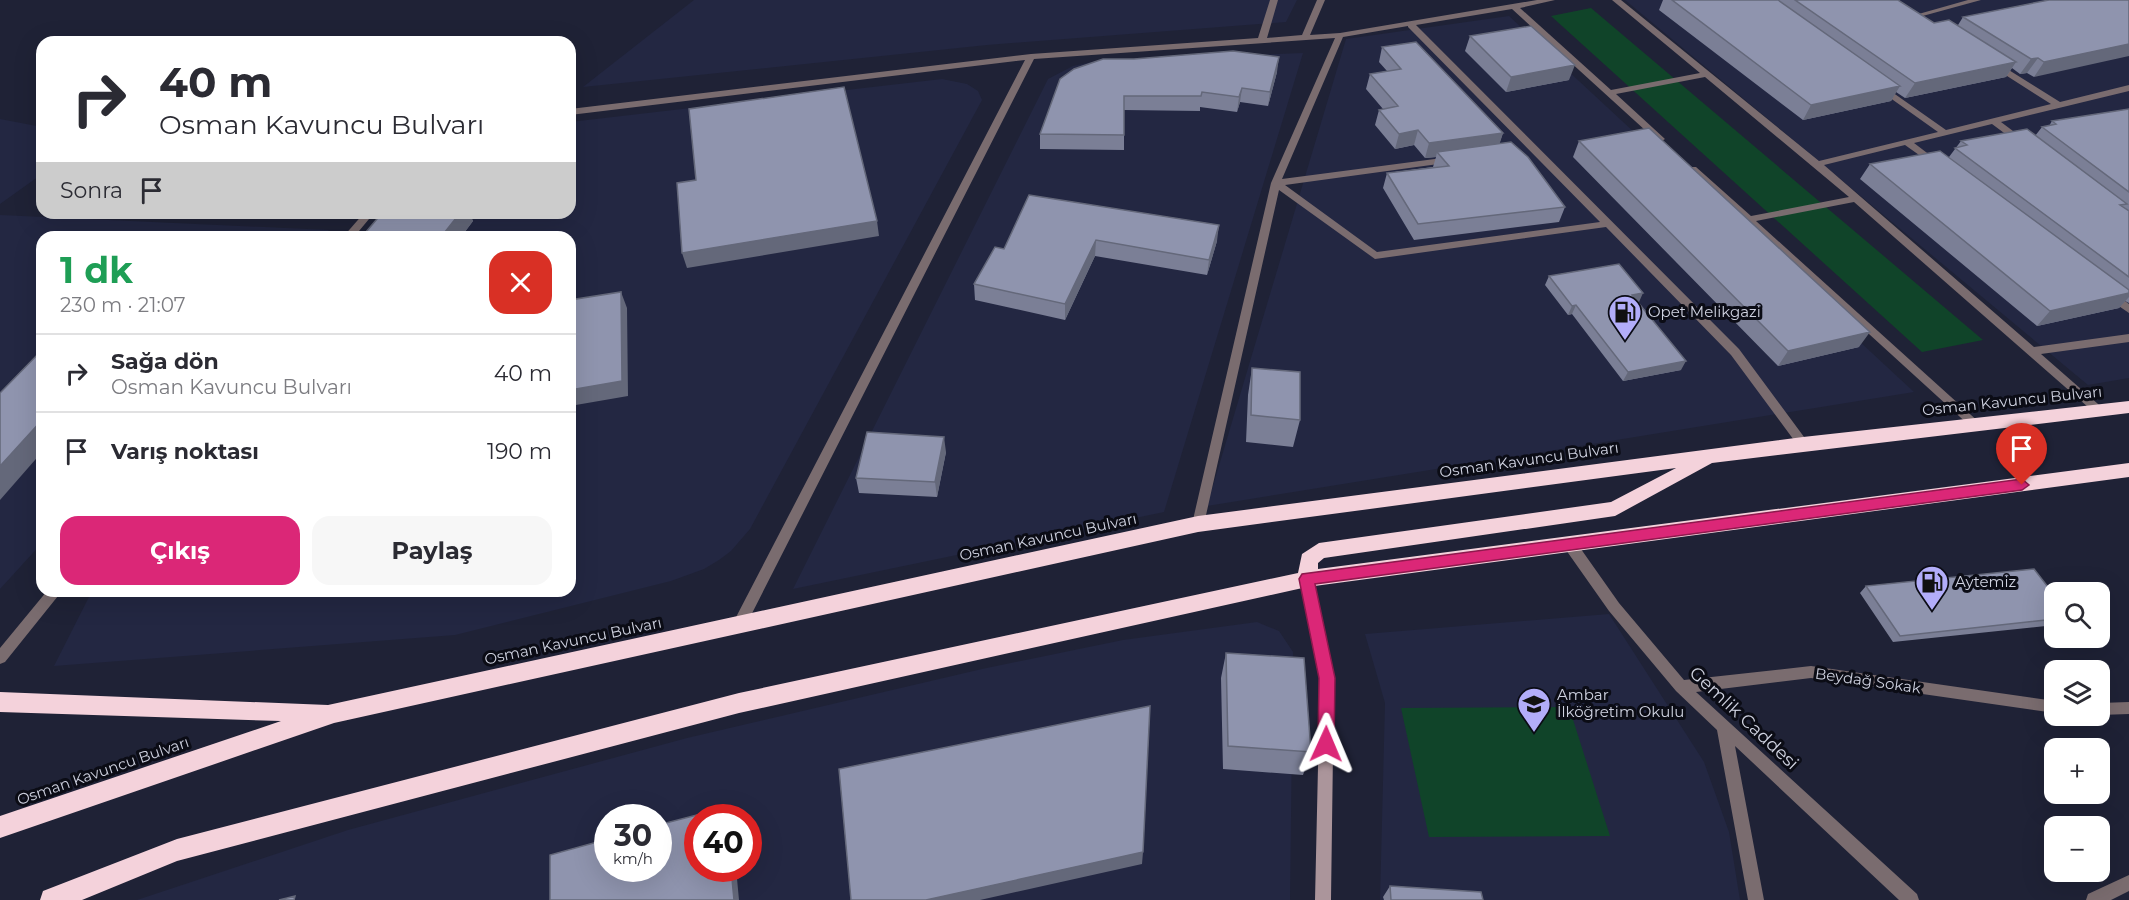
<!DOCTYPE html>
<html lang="tr">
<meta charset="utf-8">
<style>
body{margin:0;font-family:Montserrat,sans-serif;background:#f7f7f7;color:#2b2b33;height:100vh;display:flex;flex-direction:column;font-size:22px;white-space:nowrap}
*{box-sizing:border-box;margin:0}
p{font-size:20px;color:#7c7c81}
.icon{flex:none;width:33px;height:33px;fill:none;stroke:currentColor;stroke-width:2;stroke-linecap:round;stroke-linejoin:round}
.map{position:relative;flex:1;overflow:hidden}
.details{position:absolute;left:36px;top:231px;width:540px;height:366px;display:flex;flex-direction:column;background:#fff;border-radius:18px;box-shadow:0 6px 24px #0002}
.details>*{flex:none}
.hud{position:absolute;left:36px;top:36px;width:540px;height:183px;border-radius:18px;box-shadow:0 6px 24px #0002;background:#fff;color:#2b2b33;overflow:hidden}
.buttons{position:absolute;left:2044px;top:582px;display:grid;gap:12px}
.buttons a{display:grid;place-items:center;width:66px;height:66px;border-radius:12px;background:#fff;box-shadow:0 6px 24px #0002;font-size:30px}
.speed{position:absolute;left:594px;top:804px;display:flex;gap:12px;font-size:30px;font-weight:700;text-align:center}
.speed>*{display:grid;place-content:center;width:78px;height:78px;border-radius:50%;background:#fff;box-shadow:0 6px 24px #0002;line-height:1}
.speed small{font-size:15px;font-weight:400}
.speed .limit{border:9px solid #d22;background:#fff;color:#111}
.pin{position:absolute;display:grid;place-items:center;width:51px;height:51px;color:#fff;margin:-62px -26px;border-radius:50% 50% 50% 0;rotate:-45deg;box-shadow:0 0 6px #0007}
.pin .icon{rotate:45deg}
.me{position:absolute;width:66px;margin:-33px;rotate:1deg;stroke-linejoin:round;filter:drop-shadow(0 0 4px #0008)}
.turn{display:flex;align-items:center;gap:21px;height:126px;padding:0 24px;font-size:27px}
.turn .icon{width:78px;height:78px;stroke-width:2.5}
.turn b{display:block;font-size:42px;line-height:51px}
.then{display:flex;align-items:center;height:57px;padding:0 24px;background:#0003;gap:12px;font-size:22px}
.round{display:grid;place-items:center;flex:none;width:63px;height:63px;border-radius:18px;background:#f7f7f7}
.headline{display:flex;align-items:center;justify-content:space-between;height:102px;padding:0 24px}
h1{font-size:36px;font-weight:700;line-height:45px;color:#1e9e55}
.button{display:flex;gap:12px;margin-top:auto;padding:12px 24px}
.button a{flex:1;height:69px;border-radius:18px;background:#db2777;color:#fff;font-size:24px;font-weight:700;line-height:69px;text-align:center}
.button a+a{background:#f7f7f7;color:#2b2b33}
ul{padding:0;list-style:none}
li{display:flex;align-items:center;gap:18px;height:78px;padding:0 24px;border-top:2px solid #e1e1e2}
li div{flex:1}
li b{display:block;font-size:22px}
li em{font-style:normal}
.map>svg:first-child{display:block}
.built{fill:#232742;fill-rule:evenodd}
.green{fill:#104429}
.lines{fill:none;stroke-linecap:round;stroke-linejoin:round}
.street{fill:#7a6c6f;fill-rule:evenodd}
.secondary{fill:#ab959b;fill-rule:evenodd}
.highway{fill:#f4d2db;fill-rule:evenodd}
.wall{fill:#7b7f96}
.shaded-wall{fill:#64687a}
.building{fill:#8f94ae;stroke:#64687a;stroke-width:1.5}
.route{fill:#db2777;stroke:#8e194d;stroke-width:1.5}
.labels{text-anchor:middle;stroke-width:6;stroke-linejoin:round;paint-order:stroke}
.poi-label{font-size:15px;fill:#cfd2e0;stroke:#0b0c15;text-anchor:start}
.street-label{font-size:15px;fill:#cfd2e0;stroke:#0b0c15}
.near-street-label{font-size:18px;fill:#cfd2e0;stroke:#0b0c15}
</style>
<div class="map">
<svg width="2129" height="900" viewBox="0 0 2129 900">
<rect width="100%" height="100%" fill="#1f2236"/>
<path class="built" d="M694,0H1297L1286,22L987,45L583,87Z
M1625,0H2129V378L2088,385Z
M1509,16L1914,392L1207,506L1346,39Z
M1303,53L1164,512L793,589L1048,79L1073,66L1096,61Z
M942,79L967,84L978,91L982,100L750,529L731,551L719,560L704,569L671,581L455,635L54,666L92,591H570V237H365L384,213H570V122Z
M0,119L42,127V174L0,204Z
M0,215L329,230L322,237H42V543L0,589Z
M1609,614L1704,762L1729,832L1740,900H1380L1385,703L1365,634Z
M1257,622L1279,631L1293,652L1290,900H137L348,830L687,738L982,669L1123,640ZM608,818H658V868H608ZM698,818H748V868H698Z"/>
<path class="green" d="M1591,8L1983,340L1922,352L1551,16Z
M1569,707L1610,836L1429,837L1401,708Z"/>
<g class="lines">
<path class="street" d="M1270,0H1278L1267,38L1302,35L1317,0H1325L1310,35L1340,33L1537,0H1555L1520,8L1611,90L1700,73L1612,0H1621L1819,161L1938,132L1879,90V86L1882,85L1946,130L2051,104L1993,67L1992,65L1996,62L2060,102L2129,85V91L2001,122L2025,140V144H2019L1992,124L1914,143L1939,162V166L1936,167L1905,145L1824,165L2034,347L2129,334V342L2041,354L2106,411L2100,415L2096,414L1854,202L1756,221L1981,424L1979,427H1971L1688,169L1690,167H1696L1751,216L1849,197L1705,77L1616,94L1665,139L1660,142L1657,141L1512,9L1416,25L1739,349L1807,441L1809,444L1807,447H1799L1731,355L1606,227L1375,259L1279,190L1204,524L1202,528H1194L1192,524L1271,183L1335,38L1034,59L744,629L739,631L734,629L732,625L734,621L1025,60L570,115V109L1031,54L1258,38ZM1408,26V27L1600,222L1377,252L1285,185L1453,162L1455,160L1450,157L1282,179L1343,37Z
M1968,0H1981L1919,17L1915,15Z
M364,213H374L354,237H343Z
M2111,291L2129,304V313L2107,298L2106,295Z
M1571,541L1576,542L1619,603L1684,680L1811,666L2055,701V713L1811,678L1696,692L1917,894L1919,900H1899L1735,746L1764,900H1748L1717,730L1676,691L1609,611L1566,550L1565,546L1566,542Z
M47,591H62L5,662L0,664V648Z
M2129,702V714L2100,715V703Z
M2129,875V891L2111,900H2086L2088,894Z"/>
<path class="secondary" d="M1307,574L1312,575L1314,579L1334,678L1331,900H1315L1320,678L1300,579L1302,575Z"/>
<path class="highway" d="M2129,401V413L1712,463L1615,516L1324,558L1318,563V569L2129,463V477L1307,587L739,713L177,861L82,900H40L43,891L177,839L739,693L1298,573L1302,554L1319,543L1611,502L1676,468L1198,532L334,723L0,838V816L281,721L0,712V692L328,705L1198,516L1803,437Z"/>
</g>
<path class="wall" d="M1663,0H1898L1934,23L1958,25L1963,17L2129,0L2034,77L2027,73L2020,74L2012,68L2006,77L1905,98L1896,92L1891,101L1803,120L1659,10Z
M1470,36L1569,80L1506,92L1465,51Z
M1382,47L1503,133L1499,144L1565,207L1559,222L1414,240L1383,188L1387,173L1433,167L1436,157L1425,158L1414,145L1395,149L1375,125L1379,110L1383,109L1366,89L1370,74L1387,71L1379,62Z
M1277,72L1268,106L1240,102L1237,112L1200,107V111L1124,110V150L1040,149V134L1060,79Z
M2129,109V303L2125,301L2119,308L2037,326L1860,179L1870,164L1949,157L1961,141L2035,136L2042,127L2049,126L2052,121Z
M1579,141L1859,347L1778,366L1573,157Z
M1029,195L1217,241L1207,275L1095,256L1065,320L975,300L974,284L1004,249Z
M382,213H469L473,221L461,237H369L366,232Z
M1549,276L1639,302L1638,303L1681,370L1623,381L1572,314L1568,315L1545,285Z
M1252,368L1300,420L1293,447L1246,442L1248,395Z
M946,452L937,497L859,493L856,478Z
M1866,586L2055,596V625L1893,642L1860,593Z
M1226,653L1311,752L1303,775L1223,769L1221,678Z
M1390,886L1483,900H1384L1383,897Z"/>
<path class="shaded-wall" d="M2129,44V56L2034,77L2044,62Z
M1279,57L1277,72L1268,106L1270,92Z
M2038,58L2027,73L2020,74L2031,59Z
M2016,62L2006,77L1905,98L1915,83Z
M1575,65L1569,80L1506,92L1511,77Z
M1900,86L1891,101L1803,120L1811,105Z
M1242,88L1240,102L1237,112L1239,97Z
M1418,130L1414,145L1395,149L1399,134Z
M1503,133L1498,149L1437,152L1436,157L1425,158L1429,143Z
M460,213H469L473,221L461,237H441Z
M877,221L879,236L687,268L682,253Z
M1219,225L1217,241L1207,275L1209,260Z
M1096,240L1095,256L1065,320V304Z
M621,292L627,308L628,396L570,406V390Z
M1643,293L1639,302L1627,304L1632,295Z
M2129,293V297L2119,308L2037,326L2050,311Z
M1576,305L1572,314L1568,315L1572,306Z
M1870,332L1859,347L1778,366L1788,351Z
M1686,361L1681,370L1623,381L1628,372Z
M42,420V452L0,500V466Z
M944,437L946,452L937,497L935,482Z
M724,808L729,818H725Z
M1143,852L1142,864L980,900H926Z
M731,868H736L739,900H734Z"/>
<path class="building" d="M1672,0H1778L1900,86L1811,105Z
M1795,0H1898L1934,23L1949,20L2016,62L1915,83Z
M2049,0H2129V44L2044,62L2038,58L2031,59L1963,17Z
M1531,26L1575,65L1511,77L1470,36Z
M1416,42L1503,133L1429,143L1418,130L1399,134L1379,110L1398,106L1370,74L1401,69L1382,47Z
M1233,51L1279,57L1270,92L1242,88L1239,97L1202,92L1201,96H1124V135L1040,134L1060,79L1074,69L1103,59H1134Z
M844,87L877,221L682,253L677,183L696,180L689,109Z
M2129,109V192L2042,127L2056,124L2052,121Z
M1649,128L1870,332L1788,351L1579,141Z
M2027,129L2127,204L2120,205L2129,211V277L1955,148L1967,145L1961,141Z
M1511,142L1528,157L1565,207L1418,224L1387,173L1449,166L1437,152Z
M1940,151L2129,290V293L2050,311L1870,164Z
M1029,195L1219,225L1209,260L1096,240L1065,304L974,284L995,247L1004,249Z
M382,213H460L441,237H422L366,232Z
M1619,264L1643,293L1632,295L1686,361L1628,372L1576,305L1572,306L1549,276Z
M621,292L622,381L570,390V300Z
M42,350V420L0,466V393Z
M1252,368L1300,372V420L1251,415Z
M867,432L944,437L935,482L856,478Z
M2034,569L2055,596V619L1900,636L1866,586Z
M1226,653L1304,658L1311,752L1228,746Z
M1150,706L1143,852L926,900H851L839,769Z
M724,808L725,818H698V868H731L734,900H550V855L608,839V868H658V825Z
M1390,886L1481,892L1483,900H1391Z
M295,896L294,900H279Z"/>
<path class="route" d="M2022,479L2029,485L2022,490L1315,584L1335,678L1334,744L1332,750L1326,752L1320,750L1318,744L1319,678L1299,579L1302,574Z"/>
<defs>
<symbol id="fuel-pin" viewBox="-11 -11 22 30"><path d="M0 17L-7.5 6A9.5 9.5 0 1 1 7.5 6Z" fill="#b2adf9" stroke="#0b0c15"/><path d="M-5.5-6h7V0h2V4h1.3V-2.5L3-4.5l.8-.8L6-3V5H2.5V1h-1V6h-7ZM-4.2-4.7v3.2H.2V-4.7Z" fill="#111"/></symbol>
<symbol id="school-pin" viewBox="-11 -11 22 30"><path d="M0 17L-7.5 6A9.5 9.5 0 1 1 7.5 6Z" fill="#b2adf9" stroke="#0b0c15"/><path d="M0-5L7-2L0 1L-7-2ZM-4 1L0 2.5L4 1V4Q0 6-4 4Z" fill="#111"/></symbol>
</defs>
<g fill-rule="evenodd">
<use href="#fuel-pin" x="1606" y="293" width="38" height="52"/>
<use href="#fuel-pin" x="1913" y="563" width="38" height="52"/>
<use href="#school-pin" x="1515" y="685" width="38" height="52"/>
</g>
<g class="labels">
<g class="poi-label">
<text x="1648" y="317">Opet Melikgazi</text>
<text x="1955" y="587">Aytemiz</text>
<text x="1557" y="700">Ambar<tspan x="1557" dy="17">İlköğretim Okulu</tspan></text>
</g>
<g class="street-label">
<text transform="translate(2012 401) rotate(-6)" y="5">Osman Kavuncu Bulvarı</text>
<text transform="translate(1529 460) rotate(-8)" y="5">Osman Kavuncu Bulvarı</text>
<text transform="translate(1048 537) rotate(-12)" y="5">Osman Kavuncu Bulvarı</text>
<text transform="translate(573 641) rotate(-12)" y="5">Osman Kavuncu Bulvarı</text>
<text transform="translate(1868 681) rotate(8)" y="5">Beydağ Sokak</text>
<text transform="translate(103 771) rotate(-19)" y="5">Osman Kavuncu Bulvarı</text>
</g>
<g class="near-street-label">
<text transform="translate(1744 718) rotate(43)" y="6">Gemlik Caddesi</text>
</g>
</g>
</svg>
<div class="buttons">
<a><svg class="icon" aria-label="search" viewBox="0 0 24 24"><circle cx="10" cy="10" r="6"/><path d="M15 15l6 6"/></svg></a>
<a><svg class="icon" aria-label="layers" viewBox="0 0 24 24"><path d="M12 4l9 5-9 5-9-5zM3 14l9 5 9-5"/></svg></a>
<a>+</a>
<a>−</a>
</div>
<div class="speed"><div>30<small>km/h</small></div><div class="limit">40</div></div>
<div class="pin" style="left:2022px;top:485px;background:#d93025"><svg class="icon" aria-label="arrive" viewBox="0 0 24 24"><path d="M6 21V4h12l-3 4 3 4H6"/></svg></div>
<svg class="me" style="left:1326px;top:744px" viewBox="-20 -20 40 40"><path d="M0-17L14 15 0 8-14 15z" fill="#db2777" stroke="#fff" stroke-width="4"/></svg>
<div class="hud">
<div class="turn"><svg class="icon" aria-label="right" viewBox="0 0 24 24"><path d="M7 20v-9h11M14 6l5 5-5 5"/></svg><div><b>40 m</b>Osman Kavuncu Bulvarı</div></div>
<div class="then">Sonra<svg class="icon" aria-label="arrive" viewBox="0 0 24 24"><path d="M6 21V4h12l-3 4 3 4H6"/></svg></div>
</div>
<section class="details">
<div class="headline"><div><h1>1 dk</h1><p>230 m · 21:07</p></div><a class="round" style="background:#d93025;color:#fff"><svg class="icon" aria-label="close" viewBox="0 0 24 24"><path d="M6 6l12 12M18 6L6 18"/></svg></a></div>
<ul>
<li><svg class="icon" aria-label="right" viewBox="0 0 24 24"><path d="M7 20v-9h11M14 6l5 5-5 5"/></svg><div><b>Sağa dön</b><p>Osman Kavuncu Bulvarı</p></div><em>40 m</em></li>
<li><svg class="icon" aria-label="arrive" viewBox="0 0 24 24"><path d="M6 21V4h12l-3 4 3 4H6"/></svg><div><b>Varış noktası</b></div><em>190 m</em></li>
</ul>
<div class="button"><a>Çıkış</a><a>Paylaş</a></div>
</section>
</div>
